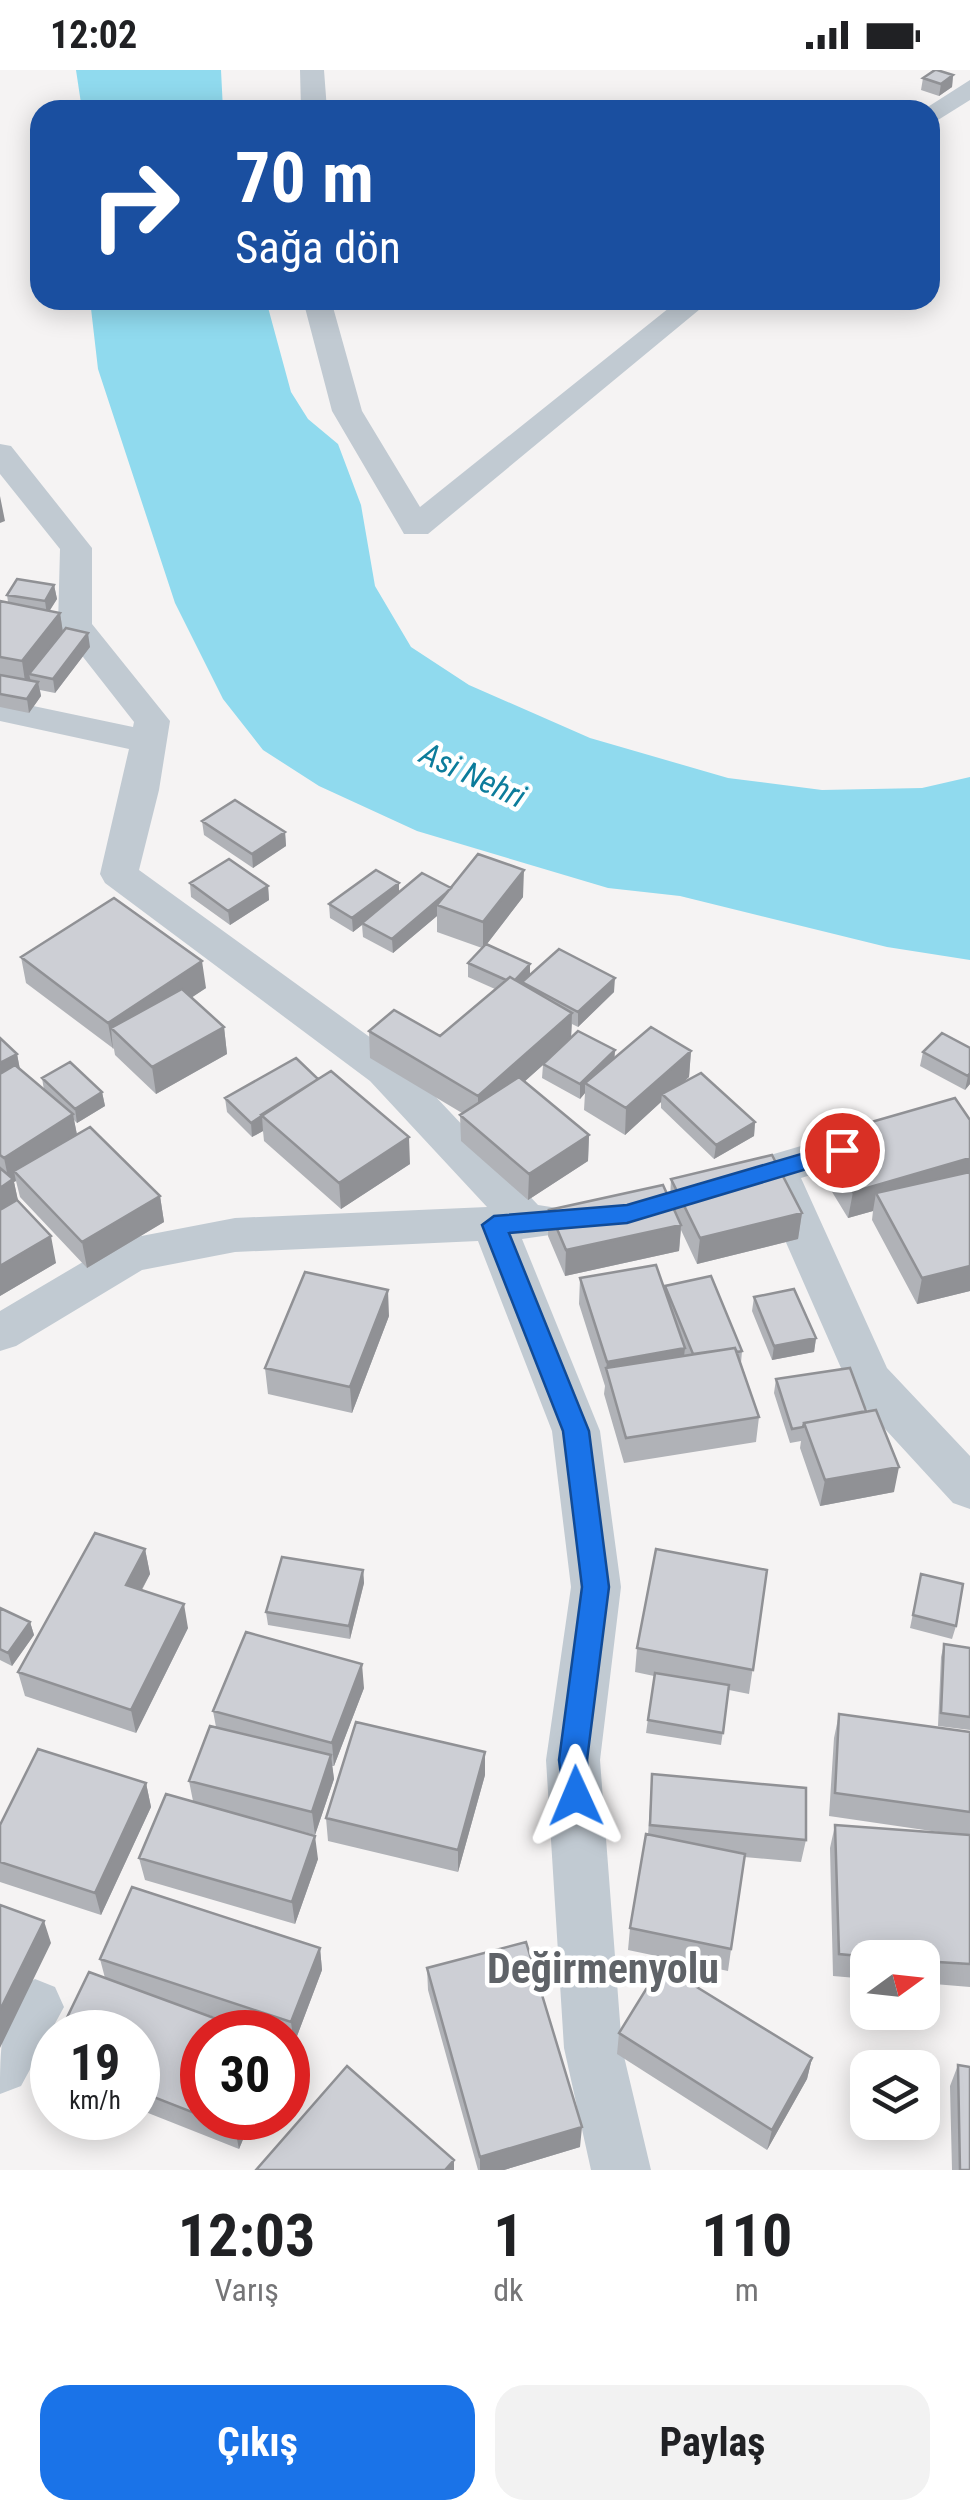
<!DOCTYPE html>
<html lang="tr">
<meta charset="utf-8">
<style>
body{margin:0;font-family:"Roboto Condensed",sans-serif;background:#f2f2f2;color:#202124;height:100vh;display:flex;flex-direction:column;font-size:38px;white-space:nowrap}
*{box-sizing:border-box;margin:0}
p{font-size:32px;color:#757577}
.icon{flex:none;width:55px;height:55px;fill:none;stroke:currentColor;stroke-width:2;stroke-linecap:round;stroke-linejoin:round}
.map{position:relative;height:2100px;overflow:hidden}
.panel{display:flex;flex-direction:column;background:#fff;flex:1}
.panel>*{flex:none}
.top-card{position:absolute;left:30px;top:30px;width:910px;height:210px;border-radius:30px;box-shadow:0 5px 25px #0003;background:#1a4fa0;color:#fff;overflow:hidden}
.needle{width:65px;rotate:75deg}
.tools{position:absolute;left:850px;top:1870px;display:grid;gap:20px}
.tools a{display:grid;place-items:center;width:90px;height:90px;border-radius:20px;background:#fff;box-shadow:0 5px 25px #0003;font-size:50px}
.speed{position:absolute;left:30px;top:1940px;display:flex;gap:20px;font-size:50px;font-weight:700;text-align:center}
.speed>*{display:grid;place-content:center;width:130px;height:130px;border-radius:50%;background:#fff;box-shadow:0 5px 25px #0003;line-height:1}
.speed small{font-size:25px;font-weight:400}
.speed .limit{border:15px solid #d22;background:#fff;color:#111}
.pin{position:absolute;display:grid;place-items:center;width:85px;height:85px;color:#fff;margin:-42px;border:5px solid #fff;border-radius:50%;box-shadow:0 2px 10px #0007}
.me{position:absolute;width:110px;margin:-55px;rotate:359deg;stroke-linejoin:round;filter:drop-shadow(0 0 8px #0008)}
.turn{display:flex;align-items:center;gap:35px;height:210px;padding:0 40px;font-size:45px}
.turn .icon{width:130px;height:130px;stroke-width:2.5}
.turn b{display:block;font-size:70px;line-height:85px}
.eta{display:flex;justify-content:space-evenly;align-items:center;height:170px;text-align:center}
.eta b{font-size:60px;font-weight:700;line-height:70px}
.button{display:flex;gap:20px;margin-top:auto;padding:20px 40px}
.button a{flex:1;height:115px;border-radius:30px;background:#1a73e8;color:#fff;font-size:40px;font-weight:700;line-height:115px;text-align:center}
.button a+a{background:#f2f2f2;color:#202124}
.status{display:flex;justify-content:space-between;align-items:center;height:70px;padding:0 50px;background:#fff;direction:ltr}
.status svg{height:28px;fill:currentColor}
.map>svg:first-child{display:block}
.water{fill:#90daee}
.lines{fill:none;stroke-linecap:round;stroke-linejoin:round}
.street{fill:#c1cad2;fill-rule:evenodd}
.wall{fill:#b0b2b7}
.shaded-wall{fill:#909195}
.building{fill:#cdcfd5;stroke:#909195;stroke-width:2.5}
.route{fill:#1a73e8;stroke:#114b97;stroke-width:2.5}
.labels{text-anchor:middle;stroke-width:9;stroke-linejoin:round;paint-order:stroke}
.water-label{font-size:32px;font-style:italic;fill:#0c7c9b;stroke:#fff}
.near-quarter-label{font-size:42px;font-weight:bold;fill:#5f6368;stroke:#fff}
</style>
<div class="status"><b>12:02</b><svg viewBox="0 0 49 12"><path d="M0 12V9h3v3zM5 12V6h3v6zM10 12V3h3v9zM15 12V0h3v12zM26 1h20v11H26zM47 4h2v5h-2z"/></svg></div>
<div class="map">
<svg width="970" height="2100" viewBox="0 0 970 2100">
<rect width="100%" height="100%" fill="#f5f3f3"/>
<path class="water" d="M76,0H221L223,40H82Z
M90,230H266L291,322L308,349L338,374L361,435L375,516L411,577L469,615L590,668L728,708L822,720L922,718L970,707V890L887,877L680,826L608,818L417,761L319,716L263,680L223,629L175,533L98,299Z"/>
<g class="lines">
<path class="street" d="M300,0H324L327,40H301Z
M970,10V30L930,55V40H923Z
M303,230H331L362,341L420,437L679,230H711L428,464H404L400,457L332,341Z
M0,374L11,376L92,478V554L170,651L159,720L139,800L400,989L538,1135L564,1139L570,1151L564,1163L522,1169L600,1361L621,1517L600,1690L622,1978L651,2100H591L564,1978L546,1690L571,1517L552,1361L478,1171L235,1182L142,1200L16,1276L0,1281V1241L115,1173L131,1168L235,1148L487,1137L370,1011L105,813L100,804L129,679L0,651V629L133,657L134,652L58,555L60,479L0,404Z
M872,1055L887,1060L893,1071L887,1082L801,1108L887,1298L970,1386V1439L953,1433L852,1323L763,1120L725,1131L710,1127L703,1115L710,1103Z
M35,1909L55,1917L64,1937L21,2016L0,2024C0,1979 0,1929 35,1909Z"/>
</g>
<path class="wall" d="M953,5L952,17L939,26L921,20L923,8Z
M54,515L57,529L49,541L60,543L63,563L90,577L55,623L40,620L41,626L29,643L0,637V531L8,532L7,525Z
M202,751L285,762L286,776L253,798L204,765Z
M190,813L268,816L269,830L230,855L191,827Z
M399,813V822L451,818L523,827L487,874L530,894V905L614,922L578,957L572,954L571,966L615,980L614,988L691,981L689,1007L682,1013L755,1052L754,1066L714,1089L661,1038V1032L625,1065L584,1040L585,1023L580,1029L542,1008L543,995L524,1012L589,1065L588,1091L528,1130L461,1071L460,1045L462,1043L370,988L369,961L440,966L495,919L468,907V893L482,878L437,862V846L393,883L363,867L362,855L353,862L330,848L329,834Z
M21,887L206,918L192,927L224,957L227,984L156,1024L115,985L114,979L26,913Z
M0,968L17,984L20,999L44,1020L42,1008L102,1022L105,1036L77,1053L74,1050L77,1064L160,1126L164,1152L87,1198L20,1127L16,1111L14,1112L18,1131L56,1193L0,1226Z
M970,978V1014L965,1020L920,996L923,982Z
M318,1009L410,1094L341,1139L264,1071L263,1061L252,1067L227,1042L225,1028Z
M970,1050V1221L917,1234L872,1150L873,1141L848,1148L815,1094L819,1067Z
M671,1109L802,1143L798,1169L697,1194L681,1160L679,1181L565,1206L548,1166L549,1140L670,1130Z
M580,1208L664,1219L665,1216L742,1281L741,1293L759,1347L756,1372L624,1393L604,1324L605,1316L579,1234Z
M754,1227L816,1268L814,1282L772,1290L752,1241Z
M389,1246L352,1343L268,1324L265,1298Z
M776,1309L894,1422L820,1436L800,1378L801,1371L790,1373L774,1323Z
M145,1479L150,1504L142,1520L188,1558L136,1663L25,1626L18,1602Z
M363,1500L364,1513L350,1569L268,1555L266,1542Z
M767,1500L749,1624L729,1620L721,1675L646,1663L654,1606L635,1602L637,1578Z
M921,1504L956,1556L952,1569L910,1558Z
M0,1538L30,1552L34,1565L12,1596L0,1590Z
M944,1574L970,1578V1660L938,1656L941,1587Z
M364,1618L334,1696H332L334,1709L315,1765L284,1757L318,1789L295,1854L145,1810L139,1788L193,1731L189,1711L216,1657L213,1641Z
M839,1644L970,1662V1917L922,1913V1888H868V1909L833,1906L830,1778L835,1755L952,1764L829,1746L834,1668Z
M652,1704L806,1770L801,1792L744,1787L728,1901L628,1880L630,1858L648,1765Z
M485,1705L458,1802L328,1771L326,1748Z
M146,1713L151,1737L101,1845L0,1812V1755Z
M320,1878L322,1900L294,1974L288,1972V1962H260L181,1936L202,1962V2048H252L239,2079L138,2039V1962L105,1908L100,1889Z
M427,1898L580,2077L504,2100H478L428,1920Z
M619,1963L812,1988L807,2009L767,2080L617,1984Z
M958,1995L970,2100H952L950,2016Z"/>
<path class="shaded-wall" d="M953,5L952,17L939,26L941,14Z
M0,426L5,451L0,453Z
M54,515L57,529L47,545L45,531Z
M60,543L64,569L29,604L31,612L26,618L22,591Z
M88,563L90,577L55,623L53,609Z
M38,612L41,626L29,643L27,629Z
M285,762L286,776L253,798L252,784Z
M524,800L523,827L483,879V852Z
M399,813V827L362,853V855L353,862L352,848Z
M268,816L269,830L230,855L228,841Z
M452,818L437,835V846L393,883L392,869Z
M202,891L206,918L125,972L111,958L113,980L108,953Z
M530,894V908L522,912V917L513,913Z
M615,908L614,922L578,957V942Z
M572,943L571,970L478,1053V1026Z
M224,957L227,984L156,1024L152,997Z
M615,980L614,995L585,1013V1023L580,1029V1014Z
M691,981L689,1007L666,1028L662,1024L661,1032L625,1065L626,1038Z
M17,984L22,1011L0,1023V993Z
M970,1003V1014L965,1020L968,1006Z
M102,1022L105,1036L77,1053L75,1039Z
M73,1044L78,1071L14,1101L16,1111L14,1112L19,1135L0,1149V1118L9,1112L4,1088Z
M262,1046L263,1061L252,1067L251,1053Z
M755,1052L754,1066L714,1089L716,1075Z
M589,1065L588,1091L528,1130L529,1104Z
M409,1067L410,1094L341,1139L339,1113Z
M970,1088V1113L876,1123L873,1141L848,1148L853,1122Z
M160,1126L164,1152L87,1198L82,1172Z
M802,1143L798,1169L697,1194L700,1168Z
M681,1155L679,1181L565,1206L566,1180Z
M51,1166L56,1193L0,1226V1196Z
M970,1196V1221L917,1234L922,1208Z
M388,1220L389,1246L352,1343L350,1317Z
M816,1268L814,1282L772,1290L774,1276Z
M685,1278L682,1304L606,1300L607,1292Z
M899,1397L894,1422L820,1436L825,1410Z
M145,1479L150,1504L131,1539L126,1515Z
M363,1500L364,1513L350,1569L349,1556Z
M184,1534L188,1558L136,1663L131,1640Z
M30,1552L34,1565L12,1596L8,1583Z
M362,1594L364,1618L334,1696L332,1673Z
M485,1682V1705L458,1802V1780Z
M331,1685L334,1709L315,1765L312,1742Z
M146,1713L151,1737L101,1845L95,1823Z
M315,1766L318,1789L295,1854L292,1832Z
M44,1851L51,1873L0,1978V1940Z
M320,1878L322,1900L294,1974L291,1952Z
M812,1988L807,2009L767,2080L772,2060Z
M240,2048H252L239,2079L235,2059Z
M582,2057L580,2077L504,2100H480V2087Z
M454,2090V2100H445Z"/>
<path class="building" d="M935,0H937L953,5L941,14L923,8Z
M17,509L54,515L45,531L7,525Z
M0,531L60,543L22,591L0,587Z
M66,558L88,563L53,609L29,604Z
M0,605L38,612L27,629L0,624Z
M235,730L285,762L252,784L202,751Z
M478,784L524,800L483,852L437,835Z
M229,789L268,816L228,841L190,813Z
M376,800L399,813L352,848L329,834Z
M422,803L451,818L446,823L392,869L362,853Z
M114,828L202,891L108,953L21,887Z
M486,874L530,894L515,910L510,907L506,910L468,893Z
M559,879L615,908L578,942L522,912Z
M510,907L572,943L478,1026L369,961L394,940L440,966Z
M182,919L224,957L152,997L111,958Z
M651,957L691,981L626,1038L585,1013Z
M578,961L615,980L580,1014L543,994Z
M942,963L970,978V1003L968,1006L923,982Z
M0,968L17,984L0,993Z
M296,988L318,1009L251,1053L225,1028Z
M70,992L102,1022L75,1039L42,1008Z
M15,995L73,1044L4,1088L0,1085V1004Z
M331,1001L409,1067L339,1113L261,1045Z
M701,1003L755,1052L716,1075L662,1024Z
M519,1007L589,1065L529,1104L460,1045Z
M955,1028L970,1050V1088L853,1122L819,1067Z
M90,1057L160,1126L82,1172L14,1101Z
M772,1085L802,1143L700,1168L671,1109Z
M0,1098L13,1109L0,1118Z
M970,1102V1196L922,1208L876,1123Z
M663,1115L681,1155L566,1180L549,1140Z
M17,1130L51,1166L0,1196V1140Z
M656,1195L685,1278L607,1292L580,1208Z
M305,1202L388,1220L350,1317L265,1298Z
M711,1206L742,1281L737,1282L735,1278L693,1284L665,1216Z
M794,1219L816,1268L774,1276L754,1227Z
M735,1278L759,1347L626,1368L606,1298Z
M850,1298L866,1341L804,1353L803,1357L792,1359L776,1309Z
M876,1340L899,1397L825,1410L804,1353Z
M95,1463L145,1479L126,1515L184,1534L131,1640L18,1602Z
M656,1479L767,1500L753,1600L637,1578Z
M282,1487L363,1500L349,1556L266,1542Z
M921,1504L963,1514L956,1556L913,1545Z
M0,1538L30,1552L8,1583L0,1579Z
M246,1562L362,1594L332,1673L213,1641Z
M944,1574L970,1578V1647L941,1643Z
M655,1603L729,1615L723,1663L648,1650Z
M839,1644L970,1662V1742L835,1723Z
M356,1652L485,1682L458,1780L326,1748Z
M210,1656L331,1685L312,1742L189,1711Z
M38,1679L146,1713L95,1823L0,1792V1755Z
M652,1704L806,1718V1770L650,1755Z
M166,1724L315,1766L292,1832L139,1788Z
M835,1755L970,1765V1894L922,1891V1888H880L839,1884Z
M646,1764L745,1784L731,1879L630,1858Z
M132,1817L320,1878L291,1952L100,1889Z
M0,1835L44,1851L0,1940Z
M526,1872L582,2057L480,2087L427,1898Z
M661,1895L812,1988L772,2060L619,1963Z
M89,1902L252,1962H202V2046L138,2021V1962H60Z
M958,1995L970,1997V2100H960Z
M347,1996L454,2090L445,2100H256Z
M206,2048H240L235,2059Z"/>
<path class="route" d="M842,1072L850,1074L853,1080L850,1086L627,1153L509,1163L589,1361L609,1517L587,1690L590,1726L586,1735L576,1739L565,1735L559,1690L582,1517L563,1361L482,1155L494,1146L627,1135Z"/>
<g class="labels">
<g class="water-label">
<text transform="translate(473 705) rotate(25)" y="11">Asi Nehri</text>
</g>
<g class="near-quarter-label">
<text x="603" y="1913">Değirmenyolu</text>
</g>
</g>
</svg>
<div class="tools">
<a><svg class="needle" viewBox="-14 -14 28 28"><path d="M0-13l5 13h-10z" fill="#e53935"/><path d="M0 13l5-13h-10z" fill="#757577"/></svg></a>
<a><svg class="icon" aria-label="layers" viewBox="0 0 24 24"><path d="M12 4l9 5-9 5-9-5zM3 14l9 5 9-5"/></svg></a>
</div>
<div class="speed"><div>19<small>km/h</small></div><div class="limit">30</div></div>
<div class="pin" style="left:842px;top:1080px;background:#d93025"><svg class="icon" aria-label="arrive" viewBox="0 0 24 24"><path d="M6 21V4h12l-3 4 3 4H6"/></svg></div>
<svg class="me" style="left:576px;top:1726px" viewBox="-20 -20 40 40"><path d="M0-17L14 15 0 8-14 15z" fill="#1a73e8" stroke="#fff" stroke-width="4"/></svg>
<div class="top-card">
<div class="turn"><svg class="icon" aria-label="right" viewBox="0 0 24 24"><path d="M7 20v-9h11M14 6l5 5-5 5"/></svg><div><b>70 m</b>Sağa dön</div></div>
</div>
</div>
<section class="panel">
<div class="eta">
<div><b>12:03</b><p>Varış</p></div>
<div><b>1</b><p>dk</p></div>
<div><b>110</b><p>m</p></div>
</div>
<div class="button"><a>Çıkış</a><a>Paylaş</a></div>
</section>
